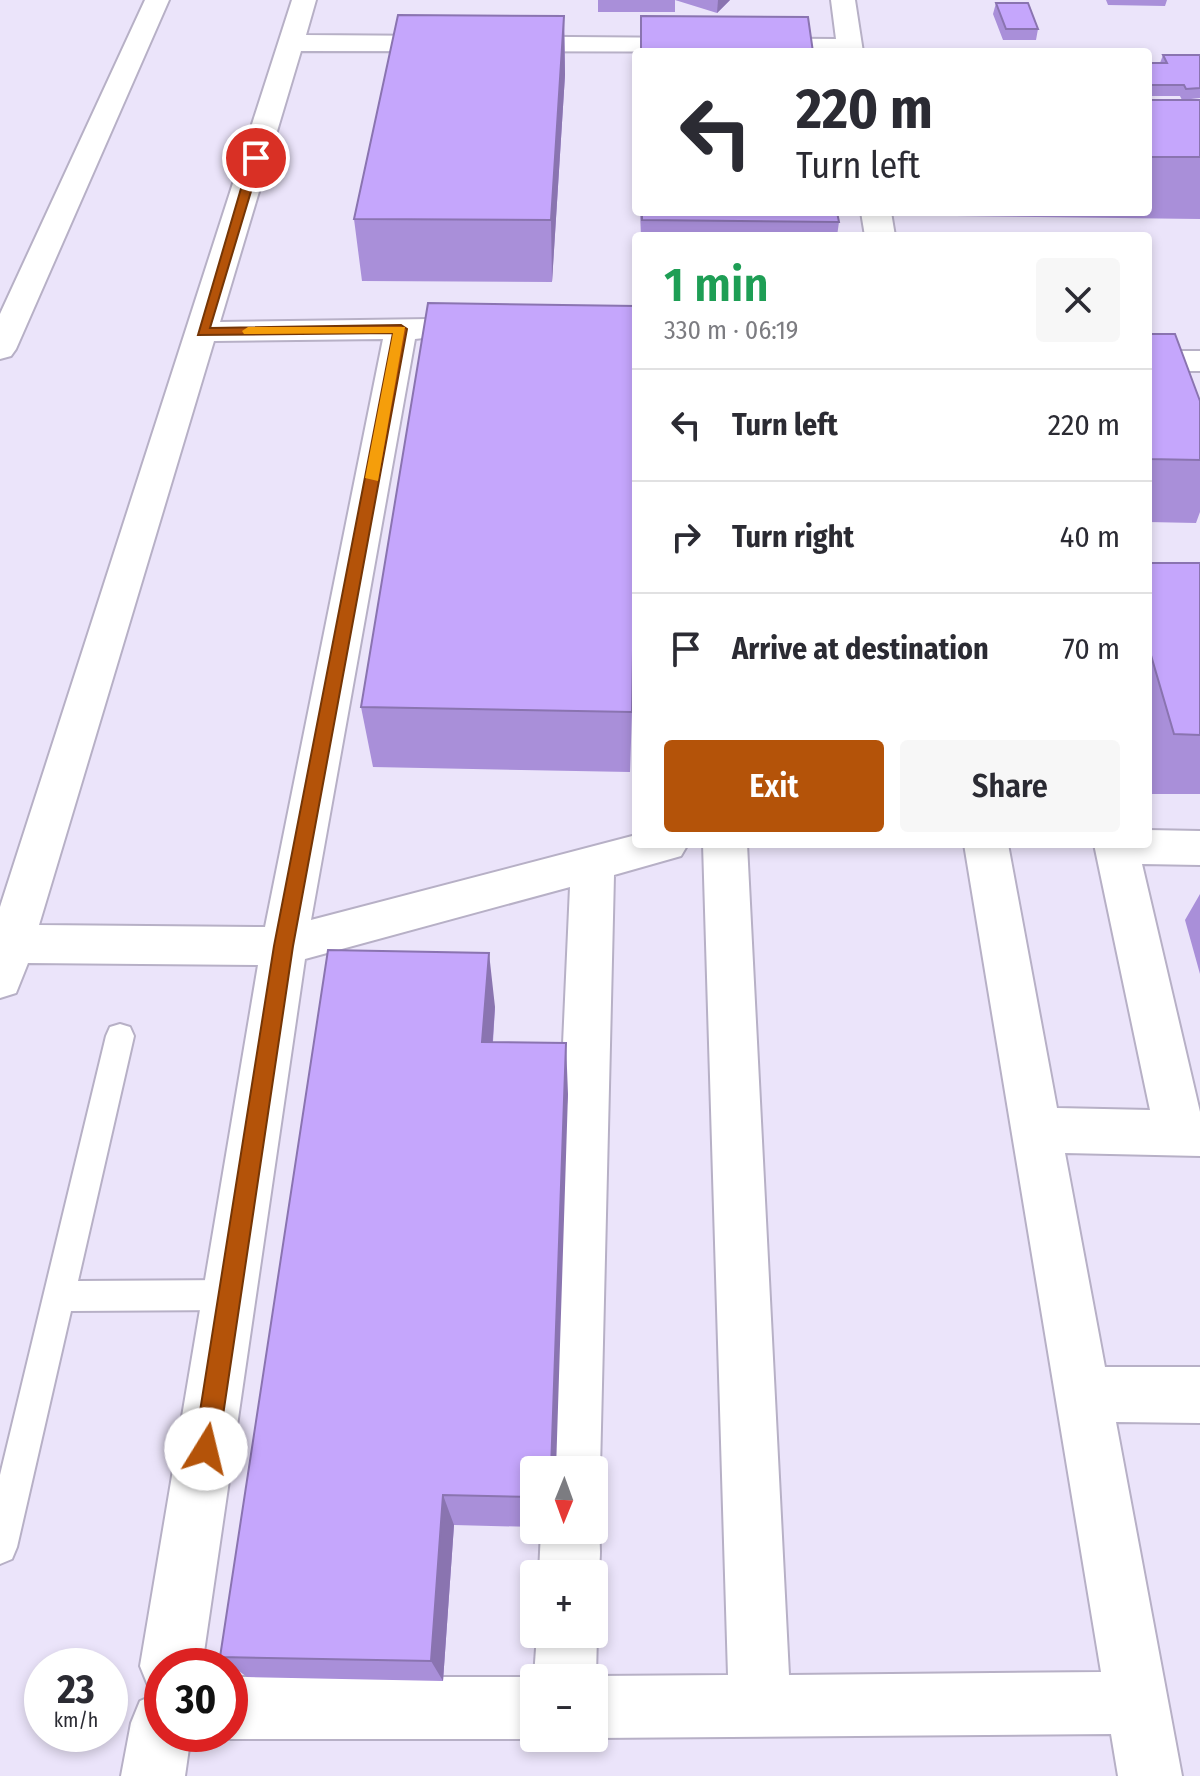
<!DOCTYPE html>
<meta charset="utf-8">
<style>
body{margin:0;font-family:"Fira Sans Condensed",sans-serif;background:#f7f7f7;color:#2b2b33;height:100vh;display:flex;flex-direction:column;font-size:30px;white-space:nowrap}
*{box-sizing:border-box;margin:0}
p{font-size:26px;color:#7c7c81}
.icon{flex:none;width:44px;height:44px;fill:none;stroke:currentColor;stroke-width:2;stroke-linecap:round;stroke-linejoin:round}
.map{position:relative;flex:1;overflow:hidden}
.sheet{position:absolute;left:632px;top:232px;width:520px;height:616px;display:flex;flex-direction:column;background:#fff;border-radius:8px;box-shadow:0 4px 12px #0003}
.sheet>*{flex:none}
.top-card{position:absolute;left:632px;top:48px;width:520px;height:168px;border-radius:8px;box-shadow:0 4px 12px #0003;background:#fff;color:#2b2b33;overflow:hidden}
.needle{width:52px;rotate:181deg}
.controls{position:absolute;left:520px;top:1456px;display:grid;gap:16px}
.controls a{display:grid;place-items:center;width:88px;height:88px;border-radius:8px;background:#fff;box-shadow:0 4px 12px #0003;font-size:40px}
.speed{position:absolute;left:24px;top:1648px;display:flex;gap:16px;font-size:40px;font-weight:700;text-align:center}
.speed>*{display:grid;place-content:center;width:104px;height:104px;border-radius:50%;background:#fff;box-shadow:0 4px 12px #0003;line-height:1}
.speed small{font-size:20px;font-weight:400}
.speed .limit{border:12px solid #d22;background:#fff;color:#111}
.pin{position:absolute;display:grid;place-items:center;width:68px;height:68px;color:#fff;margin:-34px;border:4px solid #fff;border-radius:50%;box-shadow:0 2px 8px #0007}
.me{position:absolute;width:88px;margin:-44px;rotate:9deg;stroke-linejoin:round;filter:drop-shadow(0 0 6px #0008)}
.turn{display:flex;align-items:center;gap:28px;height:168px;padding:0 32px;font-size:36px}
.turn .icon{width:104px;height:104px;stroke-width:2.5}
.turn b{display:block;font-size:56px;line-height:68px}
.round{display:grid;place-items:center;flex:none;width:84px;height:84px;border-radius:8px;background:#f7f7f7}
.headline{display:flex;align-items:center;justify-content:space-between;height:136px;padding:0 32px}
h1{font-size:48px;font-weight:600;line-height:60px;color:#1e9e55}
.cta{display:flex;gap:16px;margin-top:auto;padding:16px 32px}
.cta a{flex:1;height:92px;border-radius:8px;background:#b45309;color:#fff;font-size:32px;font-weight:600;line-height:92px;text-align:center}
.cta a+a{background:#f7f7f7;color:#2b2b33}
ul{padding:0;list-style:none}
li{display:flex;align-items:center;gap:24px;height:112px;padding:0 32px;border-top:2px solid #e1e1e2}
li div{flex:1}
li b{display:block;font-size:30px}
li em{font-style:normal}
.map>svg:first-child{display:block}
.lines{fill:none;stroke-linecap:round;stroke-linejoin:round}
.service-casing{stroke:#b7b0c6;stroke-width:4}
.minor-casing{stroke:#b7b0c6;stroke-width:4}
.service{fill:#fff;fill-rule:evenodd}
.minor{fill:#fff;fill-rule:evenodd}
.wall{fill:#a98fd9}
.shaded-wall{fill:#8a74b0}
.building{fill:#c5a6fc;stroke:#8a74b0;stroke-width:2}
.route{fill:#b45309;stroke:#753606;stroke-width:2}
.slow{fill:#f59e0b}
</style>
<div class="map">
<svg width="1200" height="1776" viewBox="0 0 1200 1776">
<rect width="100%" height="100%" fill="#ebe4fa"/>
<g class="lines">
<defs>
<path id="service" d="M120,1024L130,1027L134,1036L78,1281L231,1280L242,1284L247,1295L242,1306L231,1310L71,1311L17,1547L12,1559L0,1564V1475L106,1036L110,1027Z"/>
<path id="minor" d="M145,0H169L16,349L11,356L0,359V314Z
M292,0H316L306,35L836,39L831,0H855L863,52L301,51L220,322L430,319L441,322L446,329L441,336L415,339L311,920L636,835V844H688L681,856L614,875L600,1470L594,1485V1470H544L570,887L305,959L202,1666H162V1734H191L185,1776H121L131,1723L140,1701L161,1692L149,1688L140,1666L258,965L28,963L16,993L0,998V907ZM383,339L265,927L39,925L214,341Z
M861,212H891L895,236H865Z
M1148,351H1200V371H1148Z
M1148,830L1200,831V865L1142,864L1200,1112V1156L1065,1153L1105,1367H1200V1423L1116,1422L1182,1776H1118L1111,1734L594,1738V1678H534V1739H230L218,1734H230V1677H534L537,1634H594V1626L597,1634L596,1676L728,1675L703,844H747L789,1675L1101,1672L964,844H1008L1057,1108L1150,1110L1094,844H1148Z
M594,1518C602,1537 602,1566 594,1585V1574H539L541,1530H594Z"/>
</defs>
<use href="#service" class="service-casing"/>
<use href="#minor" class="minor-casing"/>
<use href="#service" class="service"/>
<use href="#minor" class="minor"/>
</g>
<path class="wall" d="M598,0H730L717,13L675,0V12H598Z
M1106,0H1167L1165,6L1108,5Z
M996,3L1038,29L1036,40H1003L993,14Z
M564,16L565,75L552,282L362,281L354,219Z
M1163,55H1200V98L1182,100L1180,96H1148V63H1160Z
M1148,100H1200V219L956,216L955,212H1148Z
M640,212H837L839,222L837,236H641Z
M1148,334L1200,401V512L1196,523L1148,522Z
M1148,563H1200V794H1148Z
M361,707L632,712L630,772L373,767Z
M1200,894V974L1185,920Z
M495,1007L493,1042L568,1094L534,1470V1527L454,1525L443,1681L247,1677L220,1657Z"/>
<path class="shaded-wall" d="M718,0H730L717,13Z
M564,16L565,75L552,282L551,220Z
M489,953L495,1007L489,1093L482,1042Z
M566,1043L568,1094L556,1470H551Z
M443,1495L454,1525L443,1681L431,1661Z"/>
<path class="building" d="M996,3H1028L1038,29H1006Z
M398,15L564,16L551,220L354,219Z
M641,16L808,17L813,52H641Z
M1163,55H1200V88L1186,89L1184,85H1151L1148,81V63H1167Z
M1148,100H1200V157H1148Z
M642,212H837L839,222L642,220Z
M428,303L636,306V467L632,712L361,707Z
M1148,334H1175L1200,401V460L1148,459Z
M1148,563H1200V735L1174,734L1148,645Z
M328,950L489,953L482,1042L566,1043L551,1470H534V1497L443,1495L431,1661L220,1657Z"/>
<path class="route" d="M256,155L261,158L210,328L401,325L407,329L293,946L218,1449L214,1458L206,1461L198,1458L194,1449L274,946L393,333L198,335L250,158Z"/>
<path class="slow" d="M248,327H405L378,481L365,478L393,333L244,334L242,331Z"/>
</svg>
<div class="controls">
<a><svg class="needle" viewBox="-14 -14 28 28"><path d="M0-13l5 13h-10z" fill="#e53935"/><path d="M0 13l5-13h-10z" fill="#7c7c81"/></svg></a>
<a>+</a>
<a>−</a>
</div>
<div class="speed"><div>23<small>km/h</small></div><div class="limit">30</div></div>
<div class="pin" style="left:256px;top:158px;background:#d93025"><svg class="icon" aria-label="arrive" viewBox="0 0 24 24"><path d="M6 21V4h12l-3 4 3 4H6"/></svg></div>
<svg class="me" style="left:206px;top:1449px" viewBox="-20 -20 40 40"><circle r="19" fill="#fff"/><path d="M0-13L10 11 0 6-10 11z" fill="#b45309"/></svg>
<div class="top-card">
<div class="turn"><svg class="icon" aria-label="left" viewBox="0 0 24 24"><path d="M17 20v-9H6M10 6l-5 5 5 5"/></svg><div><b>220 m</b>Turn left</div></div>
</div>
<section class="sheet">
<div class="headline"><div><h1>1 min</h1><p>330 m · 06:19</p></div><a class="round"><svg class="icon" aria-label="close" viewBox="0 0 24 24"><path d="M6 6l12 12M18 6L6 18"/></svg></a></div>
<ul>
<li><svg class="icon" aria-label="left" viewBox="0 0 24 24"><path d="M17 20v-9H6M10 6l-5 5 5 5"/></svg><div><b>Turn left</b></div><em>220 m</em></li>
<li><svg class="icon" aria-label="right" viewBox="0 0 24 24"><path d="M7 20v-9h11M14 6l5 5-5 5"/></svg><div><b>Turn right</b></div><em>40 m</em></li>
<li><svg class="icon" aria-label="arrive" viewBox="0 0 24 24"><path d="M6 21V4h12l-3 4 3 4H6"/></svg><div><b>Arrive at destination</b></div><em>70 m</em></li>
</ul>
<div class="cta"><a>Exit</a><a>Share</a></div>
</section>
</div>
